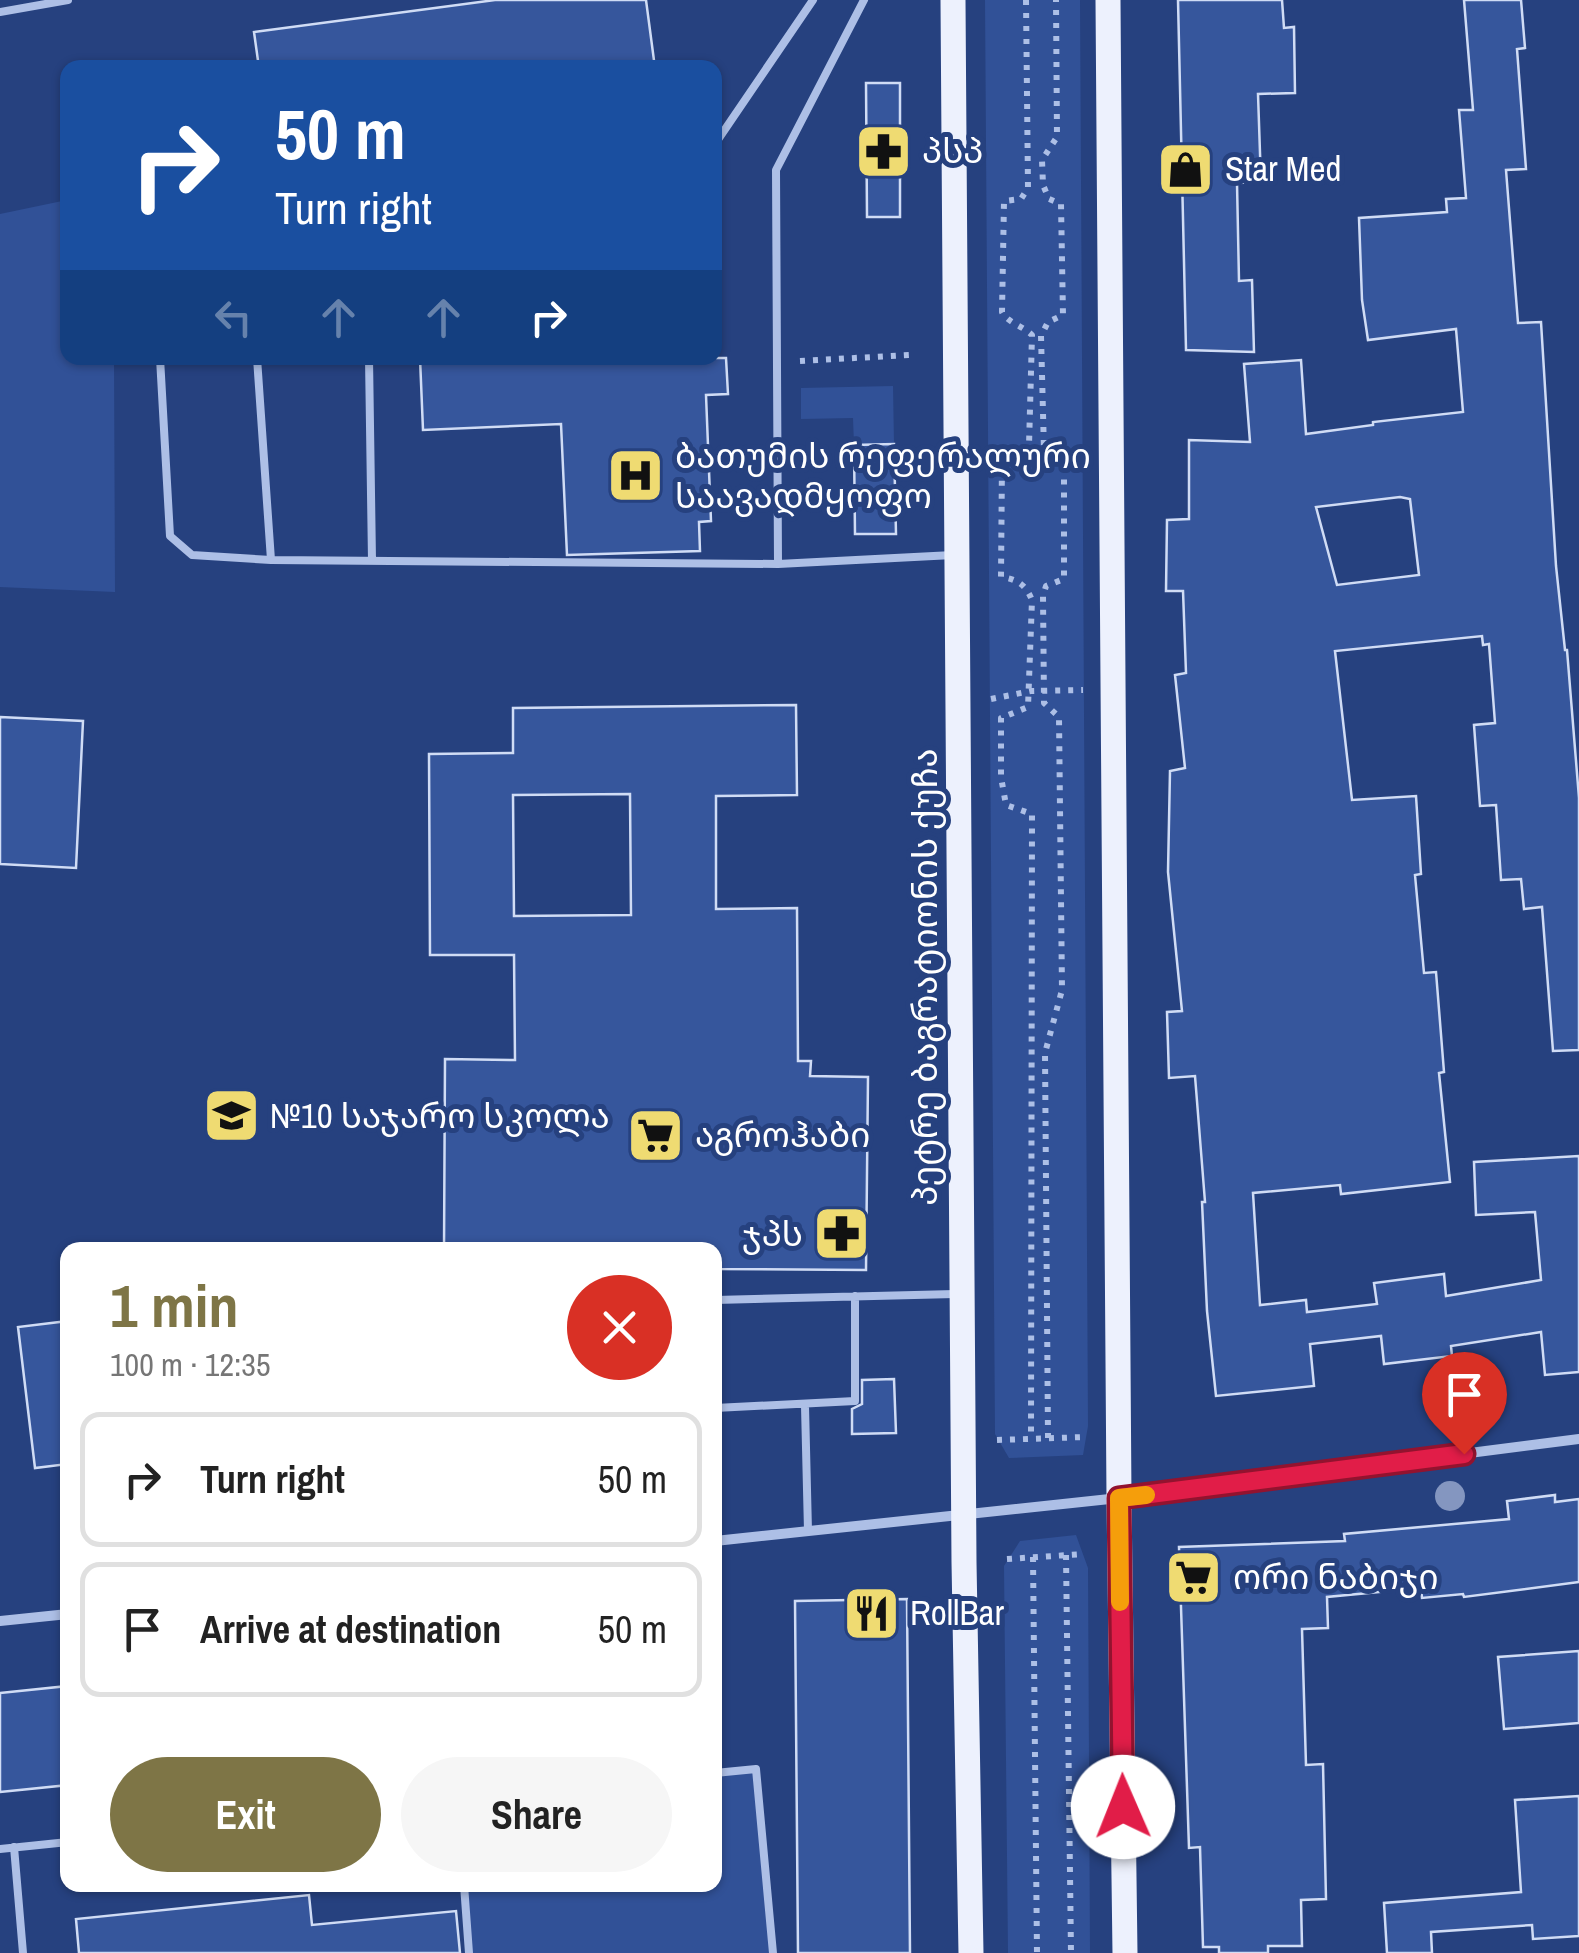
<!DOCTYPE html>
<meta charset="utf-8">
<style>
body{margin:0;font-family:"Archivo Narrow","Noto Sans Georgian",sans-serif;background:#f6f6f6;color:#222;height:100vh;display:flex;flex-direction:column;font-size:38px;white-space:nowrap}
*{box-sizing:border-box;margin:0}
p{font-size:32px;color:#767676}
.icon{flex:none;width:55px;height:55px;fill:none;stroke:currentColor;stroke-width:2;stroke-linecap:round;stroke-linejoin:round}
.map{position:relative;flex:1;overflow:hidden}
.sheet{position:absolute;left:60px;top:1242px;width:662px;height:650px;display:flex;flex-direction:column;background:#fff;border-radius:20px;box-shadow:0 2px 8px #0004}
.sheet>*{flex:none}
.top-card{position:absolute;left:60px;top:60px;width:662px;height:305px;border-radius:20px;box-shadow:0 2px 8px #0004;background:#1a4fa0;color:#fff;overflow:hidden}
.pin{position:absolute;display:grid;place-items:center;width:85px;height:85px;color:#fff;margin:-102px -42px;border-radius:50% 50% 50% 0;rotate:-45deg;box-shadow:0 0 10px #0007}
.pin .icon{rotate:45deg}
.me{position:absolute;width:110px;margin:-55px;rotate:359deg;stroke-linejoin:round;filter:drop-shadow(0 0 8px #0008)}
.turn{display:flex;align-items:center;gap:35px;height:210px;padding:0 50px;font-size:45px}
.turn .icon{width:130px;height:130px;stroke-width:2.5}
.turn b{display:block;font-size:70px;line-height:85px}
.lanes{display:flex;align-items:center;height:95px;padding:0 50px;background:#0003;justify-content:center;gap:50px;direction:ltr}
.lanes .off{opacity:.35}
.round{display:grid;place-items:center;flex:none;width:105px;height:105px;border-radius:52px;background:#f6f6f6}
.headline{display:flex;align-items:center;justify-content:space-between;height:170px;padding:0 50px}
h1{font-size:60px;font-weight:700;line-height:75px;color:#7e7546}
.button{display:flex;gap:20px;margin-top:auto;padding:20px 50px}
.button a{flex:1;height:115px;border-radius:60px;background:#7e7546;color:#fff;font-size:40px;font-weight:700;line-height:115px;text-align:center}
.button a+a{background:#f6f6f6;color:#222}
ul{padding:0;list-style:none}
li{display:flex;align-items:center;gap:30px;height:135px;margin:0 20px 15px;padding:0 30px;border:5px solid #e0e0e0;border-radius:20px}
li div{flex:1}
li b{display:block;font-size:38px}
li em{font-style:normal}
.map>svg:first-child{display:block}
.green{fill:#315197}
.building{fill:#36569c;stroke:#d0dcf5;stroke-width:2.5;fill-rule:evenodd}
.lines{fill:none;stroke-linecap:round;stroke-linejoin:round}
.path{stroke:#adbfe6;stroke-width:6;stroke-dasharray:5 8;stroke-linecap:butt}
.lane{stroke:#adbfe6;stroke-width:8}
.street{stroke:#adbfe6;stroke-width:10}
.primary{stroke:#edf1fd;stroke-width:25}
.tree{fill:#8496c0}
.route-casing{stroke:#92132f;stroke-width:25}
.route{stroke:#e11d48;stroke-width:18}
.slow{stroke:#f59e0b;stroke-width:18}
.labels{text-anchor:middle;stroke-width:10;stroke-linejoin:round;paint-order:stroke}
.poi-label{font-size:35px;fill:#fff;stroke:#26417f;text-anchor:start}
.street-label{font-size:35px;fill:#fff;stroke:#26417f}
</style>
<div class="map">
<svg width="1579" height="1953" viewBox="0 0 1579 1953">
<rect width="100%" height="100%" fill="#26417f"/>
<path class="green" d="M985,0H1080L1088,1426L1083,1455L1009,1458L995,1434Z
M67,200L68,358H114L115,592L0,587V214Z
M893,386L894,444L854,445L853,418L801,419V388Z
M1076,1535L1088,1568L1090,1953H1008L1004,1566L1020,1541Z
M756,1769L773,1953H469L464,1885H715V1773Z"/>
<path class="building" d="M495,0H646L655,68H259L254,32Z
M1178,0H1282L1284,28L1294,27L1295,93L1258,94L1261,182L1237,183L1239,281L1252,280L1254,352L1186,350Z
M1464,0H1521L1525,48L1517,49L1526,169L1506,170L1518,323L1541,322L1556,566L1565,650H1567L1579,798V1050L1553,1051L1542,907L1524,909L1521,879L1501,880L1496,805L1480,806L1474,725L1495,723L1489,644L1483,645L1482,636L1335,651L1352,800L1416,796L1421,874L1415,875L1424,973L1436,972L1444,1072L1439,1073L1450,1182L1341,1194L1340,1185L1253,1193L1260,1305L1306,1300L1307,1312L1377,1304L1374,1283L1444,1274L1446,1296L1541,1280L1535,1212L1476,1215L1474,1162L1579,1156V1372L1545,1375L1541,1332L1451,1346L1452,1356L1384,1364L1381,1336L1310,1344L1314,1386L1216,1396L1207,1311L1202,1202H1205L1195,1076L1169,1078L1167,1012L1182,1011L1168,872L1170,771L1185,768L1175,675L1186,673L1183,591H1166L1167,520L1189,519V440L1250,442L1244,364L1301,360L1306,434L1373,425V422L1463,412L1456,329L1368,340L1362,300L1359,218L1447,212L1446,199L1466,198L1459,110H1473ZM1400,497L1410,499L1419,575L1337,585L1316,507Z
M866,83H900V217H867Z
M420,358H726L728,394L706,395L711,521L699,522L700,551L567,555L561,424L423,430Z
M894,444L896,534H855L854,445Z
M796,705L797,795L716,796V909L797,908L798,1061H811L810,1076L868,1077L866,1270L715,1269V1250H444L445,1059L515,1060L514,955H430L429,754L513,753V708ZM630,794L631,915L514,916L513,795Z
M0,717L83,721L76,868L0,864Z
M68,1321V1464L35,1468L18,1327Z
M894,1379L896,1433L852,1434V1409L862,1404V1380Z
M1555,1495V1502L1579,1499V1582L1464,1597L1463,1594L1422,1598L1421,1588L1327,1597L1328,1628L1302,1629L1306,1765L1323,1764L1326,1899L1301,1900L1302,1946H1268V1953H1219V1947H1203L1200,1847L1189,1848L1179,1547L1345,1541L1344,1534L1509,1519L1507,1501Z
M907,1599L910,1953H798L795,1601Z
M1579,1651V1723L1504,1729L1498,1657Z
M68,1686V1785L0,1792V1693Z
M1579,1796V1936L1533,1939L1532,1925L1431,1932L1432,1953H1387L1384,1903L1521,1892L1515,1800Z
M309,1895L312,1925L456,1911L460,1953H79L76,1919Z"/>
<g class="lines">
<path class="path" d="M1026,0L1028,188L1021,199L1004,201L1002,312C1008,323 1023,326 1032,335L1029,446L1028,452L1019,458L1002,460L1001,577C1017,579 1026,585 1032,600L1028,707L1001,718V777L1006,805L1032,814L1031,1438
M800,361L909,355
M905,461H907
M991,699L1031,691L1083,690
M1048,1438L1045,1053L1062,990L1059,717L1044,703L1043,596L1046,586L1064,579V462L1053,459L1044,451L1041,336L1048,322L1063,315L1061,204L1049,199L1043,185L1042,160L1057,137L1056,0
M997,1440L1086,1437
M1066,1555L1071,1953
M1033,1557L1037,1953
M1007,1559L1084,1554"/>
<path class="lane" d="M0,12L68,0
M715,144L813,0
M160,358L170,536L192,555L271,560L778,564L776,170L864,0
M257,358L271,560
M369,358L372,561
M778,564L953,555
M715,1300L955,1294
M805,1406L808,1531
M715,1408L855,1401V1296
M715,1773L756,1769L773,1953
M14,1847L23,1953
M0,1849L68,1842
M464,1885L469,1953"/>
<path class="street" d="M715,1541L1119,1498L1579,1439
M0,1621L68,1614"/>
<path class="primary" d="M953,0L964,1562L971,1953
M1108,0L1119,1498L1125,1953"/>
</g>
<circle class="tree" cx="1450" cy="1496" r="15"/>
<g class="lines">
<defs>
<path id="route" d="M1123,1807L1119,1498L1464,1454"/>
</defs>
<use href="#route" class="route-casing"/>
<use href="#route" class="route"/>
<path class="slow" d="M1120,1602L1119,1498L1146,1495"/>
</g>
<defs>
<symbol id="pharmacy-square" viewBox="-11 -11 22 22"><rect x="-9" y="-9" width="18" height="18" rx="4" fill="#efdb72" stroke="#26417f"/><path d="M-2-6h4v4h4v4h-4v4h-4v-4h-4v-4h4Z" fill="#111"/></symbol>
<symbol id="shop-square" viewBox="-11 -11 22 22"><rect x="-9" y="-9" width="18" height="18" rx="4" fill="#efdb72" stroke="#26417f"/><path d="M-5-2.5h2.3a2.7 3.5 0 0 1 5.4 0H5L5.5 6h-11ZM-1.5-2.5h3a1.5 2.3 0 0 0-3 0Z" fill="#111"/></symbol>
<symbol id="hospital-square" viewBox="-11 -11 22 22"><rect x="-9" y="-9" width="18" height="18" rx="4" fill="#efdb72" stroke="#26417f"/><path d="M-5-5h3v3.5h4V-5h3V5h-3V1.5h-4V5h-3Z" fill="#111"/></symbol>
<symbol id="school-square" viewBox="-11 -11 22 22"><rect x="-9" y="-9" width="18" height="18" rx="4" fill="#efdb72" stroke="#26417f"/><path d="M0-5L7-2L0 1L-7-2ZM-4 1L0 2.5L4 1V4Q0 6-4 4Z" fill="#111"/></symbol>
<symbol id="supermarket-square" viewBox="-11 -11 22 22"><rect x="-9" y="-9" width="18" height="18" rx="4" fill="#efdb72" stroke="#26417f"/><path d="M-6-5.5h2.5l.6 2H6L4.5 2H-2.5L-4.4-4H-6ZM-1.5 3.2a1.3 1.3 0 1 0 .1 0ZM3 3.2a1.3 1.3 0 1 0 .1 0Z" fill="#111"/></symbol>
<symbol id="restaurant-square" viewBox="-11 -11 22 22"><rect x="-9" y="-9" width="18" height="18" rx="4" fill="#efdb72" stroke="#26417f"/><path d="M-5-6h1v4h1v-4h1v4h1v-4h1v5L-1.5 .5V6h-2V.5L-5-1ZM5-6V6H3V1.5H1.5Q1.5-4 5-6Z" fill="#111"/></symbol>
</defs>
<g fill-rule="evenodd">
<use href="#pharmacy-square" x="852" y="120" width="63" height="63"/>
<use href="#shop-square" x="1154" y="138" width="63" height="63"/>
<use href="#hospital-square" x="604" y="444" width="63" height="63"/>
<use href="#school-square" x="200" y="1084" width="63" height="63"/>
<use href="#supermarket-square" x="624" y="1104" width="63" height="63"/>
<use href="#pharmacy-square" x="810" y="1202" width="63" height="63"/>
<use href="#supermarket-square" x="1162" y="1546" width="63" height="63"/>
<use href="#restaurant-square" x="840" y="1582" width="63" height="63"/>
</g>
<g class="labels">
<g class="poi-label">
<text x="922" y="163">პსპ</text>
<text x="1225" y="181">Star Med</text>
<text x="675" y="468">ბათუმის რეფერალური<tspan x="675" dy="40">საავადმყოფო</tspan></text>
<text x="270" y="1128">№10 საჯარო სკოლა</text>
<text x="695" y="1147">აგროჰაბი</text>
<text x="803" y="1246" text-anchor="end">ჯპს</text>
<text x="1233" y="1589">ორი ნაბიჯი</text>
<text x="910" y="1625">RollBar</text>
</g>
<g class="street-label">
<text transform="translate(925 977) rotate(-90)" y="12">პეტრე ბაგრატიონის ქუჩა</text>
</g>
</g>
</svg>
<div class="pin" style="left:1464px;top:1454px;background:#d93025"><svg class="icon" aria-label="arrive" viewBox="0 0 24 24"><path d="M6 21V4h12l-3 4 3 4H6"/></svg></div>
<svg class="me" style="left:1123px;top:1807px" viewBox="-20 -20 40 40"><circle r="19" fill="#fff"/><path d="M0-13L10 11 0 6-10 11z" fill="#e11d48"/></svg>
<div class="top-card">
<div class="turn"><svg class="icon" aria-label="right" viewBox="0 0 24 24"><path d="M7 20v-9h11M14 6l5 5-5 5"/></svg><div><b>50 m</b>Turn right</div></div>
<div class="lanes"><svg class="icon off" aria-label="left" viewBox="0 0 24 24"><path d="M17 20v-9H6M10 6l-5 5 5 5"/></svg><svg class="icon off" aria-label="ahead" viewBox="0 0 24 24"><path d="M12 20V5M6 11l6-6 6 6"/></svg><svg class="icon off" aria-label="ahead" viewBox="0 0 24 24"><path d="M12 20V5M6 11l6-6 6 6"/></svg><svg class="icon" aria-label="right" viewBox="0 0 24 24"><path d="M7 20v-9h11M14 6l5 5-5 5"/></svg></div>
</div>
<section class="sheet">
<div class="headline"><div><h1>1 min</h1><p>100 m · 12:35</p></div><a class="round" style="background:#d93025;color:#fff"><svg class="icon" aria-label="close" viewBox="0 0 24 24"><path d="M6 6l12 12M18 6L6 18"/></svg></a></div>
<ul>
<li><svg class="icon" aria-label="right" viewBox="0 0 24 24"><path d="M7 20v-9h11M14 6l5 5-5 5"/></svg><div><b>Turn right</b></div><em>50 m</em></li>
<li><svg class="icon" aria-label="arrive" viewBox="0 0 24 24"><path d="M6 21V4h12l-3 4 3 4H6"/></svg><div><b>Arrive at destination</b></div><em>50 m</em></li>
</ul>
<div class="button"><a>Exit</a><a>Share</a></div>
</section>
</div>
